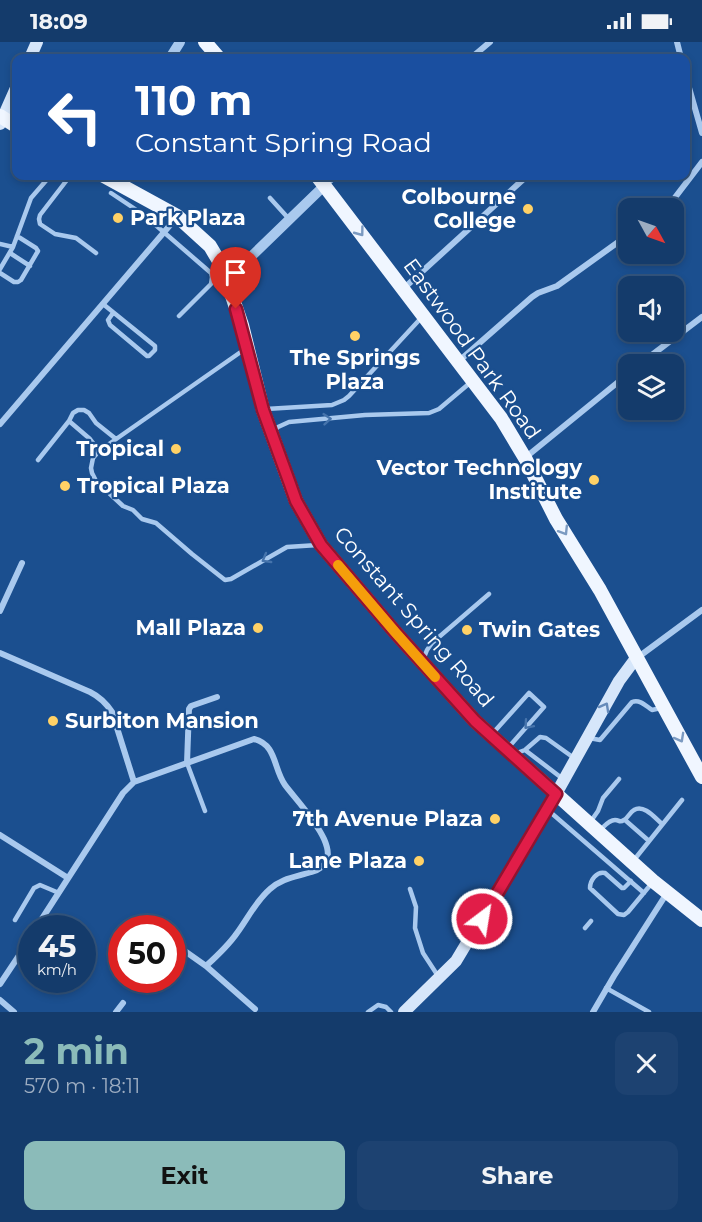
<!DOCTYPE html>
<meta charset="utf-8">
<style>
body{margin:0;font-family:Montserrat,sans-serif;background:#1d4271;color:#f1f3f6;height:100vh;display:flex;flex-direction:column;font-size:22px;white-space:nowrap}
*{box-sizing:border-box;margin:0}
p{font-size:20px;color:#9dadc1}
.icon{flex:none;width:33px;height:33px;fill:none;stroke:currentColor;stroke-width:2;stroke-linecap:round;stroke-linejoin:round}
.map{position:relative;height:970px;overflow:hidden}
.side{display:flex;flex-direction:column;background:#143b6b;flex:1}
.side>*{flex:none}
.hud{position:absolute;left:12px;top:12px;width:678px;height:126px;border-radius:12px;box-shadow:0 3px 9px #0003,0 0 0 2px #33557e;background:#1a4fa0;color:#fff;overflow:hidden}
.needle{width:39px;rotate:130deg}
.fabs{position:absolute;left:618px;top:156px;display:grid;gap:12px}
.fabs a{display:grid;place-items:center;width:66px;height:66px;border-radius:12px;background:#143b6b;box-shadow:0 3px 9px #0003,0 0 0 2px #33557e;font-size:30px}
.speed{position:absolute;left:18px;top:873px;display:flex;gap:12px;font-size:30px;font-weight:700;text-align:center}
.speed>*{display:grid;place-content:center;width:78px;height:78px;border-radius:50%;background:#143b6b;box-shadow:0 3px 9px #0003,0 0 0 2px #33557e;line-height:1}
.speed small{font-size:15px;font-weight:400}
.speed .limit{border:9px solid #d22;background:#fff;color:#111}
.pin{position:absolute;display:grid;place-items:center;width:51px;height:51px;color:#fff;margin:-62px -26px;border-radius:50% 50% 50% 0;rotate:-45deg;box-shadow:0 0 6px #0007}
.pin .icon{rotate:45deg}
.me{position:absolute;width:66px;margin:-33px;rotate:31deg;stroke-linejoin:round;filter:drop-shadow(0 0 4px #0008)}
.turn{display:flex;align-items:center;gap:21px;height:126px;padding:0 24px;font-size:27px}
.turn .icon{width:78px;height:78px;stroke-width:2.5}
.turn b{display:block;font-size:42px;line-height:51px}
.round{display:grid;place-items:center;flex:none;width:63px;height:63px;border-radius:12px;background:#1d4271}
.overview{display:flex;align-items:center;justify-content:space-between;height:102px;padding:0 24px}
h1{font-size:36px;font-weight:700;line-height:45px;color:#8bbbb9}
.cta{display:flex;gap:12px;margin-top:auto;padding:12px 24px}
.cta a{flex:1;height:69px;border-radius:12px;background:#8bbbb9;color:#111;font-size:24px;font-weight:700;line-height:69px;text-align:center}
.cta a+a{background:#1d4271;color:#f1f3f6}
.status{display:flex;justify-content:space-between;align-items:center;height:42px;padding:0 30px;background:#143b6b;direction:ltr}
.status svg{height:16px;fill:currentColor}
.map>svg:first-child{display:block}
.lines{fill:none;stroke-linecap:round;stroke-linejoin:round}
.service{stroke:#a9c9ee;stroke-width:4.5}
.minor{stroke:#a9c9ee;stroke-width:6}
.tertiary{stroke:#a9c9ee;stroke-width:10}
.secondary{stroke:#d6e6fa;stroke-width:12}
.primary{stroke:#f0f6ff;stroke-width:14}
.oneway{stroke:#7b9ac1}
.oneway2{stroke:#4674ac}
.oneway3{stroke:#668bba}
.route-casing{stroke:#92132f;stroke-width:15}
.route{stroke:#e11d48;stroke-width:10}
.slow{stroke:#f59e0b;stroke-width:10}
.poi-dot{fill:#ffd166;stroke:#1b4f8f;stroke-width:2}
.labels{text-anchor:middle;stroke-width:4.5;stroke-linejoin:round;paint-order:stroke}
.poi-label{font-size:21px;font-weight:bold;fill:#fff;stroke:#1b4f8f;text-anchor:end}
.street-label{font-size:21px;fill:#fff;stroke:#1b4f8f}
</style>
<div class="status"><b>18:09</b><svg viewBox="0 0 49 12"><path d="M0 12V9h3v3zM5 12V6h3v6zM10 12V3h3v9zM15 12V0h3v12zM26 1h20v11H26zM47 4h2v5h-2z"/></svg></div>
<div class="map">
<svg width="702" height="970" viewBox="0 0 702 970">
<rect width="100%" height="100%" fill="#1b4f8f"/>
<g class="lines">
<path class="service" d="M70,134L40,173L39,177L40,182L55,192L76,196L96,211
M111,151L144,173L211,231L212,235L211,242L179,274
M270,156L289,177
M0,202L13,205
M10,211L30,224
M0,227L13,205L31,156L50,134
M0,231L14,240H18L21,238L38,209L36,206L17,194
M103,262L155,304V308L149,314H147L110,283L108,278L113,271
M245,307L99,409L93,416L91,426L92,431L96,439L123,464L133,468L142,477L156,481L192,512L225,538L231,537L287,505L318,503
M266,367L332,363L344,358L349,354L422,275
M69,379L90,397L99,409
M274,389L278,385L289,380L365,373L429,371L439,367L471,340
M38,418L69,379L73,371L78,368H84L89,371L96,381L116,397
M423,618L427,608L432,601L489,552
M493,691L529,651L544,665L507,707
M589,696L600,698L632,660C640,657 646,664 652,668L661,666
M525,708L540,695L546,696L574,716
M514,712L525,708L563,737
M187,721L205,769
M549,769L644,851
M625,778L649,799
M591,779L598,769L603,756L619,737
M599,789C603,786 608,778 615,778C620,778 619,781 624,778C628,776 630,770 634,768C644,762 655,776 662,782
M634,818L682,758
M631,839L624,846H622L605,831C597,829 590,838 590,846L618,872L624,873L628,870L652,841
M410,847L416,865L415,886L423,911L438,934
M15,878L34,846L40,843L59,851
M585,886L591,879
M606,946L649,970
M368,970L378,963L386,965L391,970"/>
<path class="minor" d="M677,0L681,16
M471,16L490,0
M686,35L702,91
M325,143L336,134
M667,166L702,120
M403,247L527,134
M459,319L532,255L538,251L557,244L628,193
M640,322L702,275
M0,382L177,175
M526,415L628,332
M0,569L22,521
M0,611L90,650C100,655 106,661 112,670L134,740
M637,616L702,568
M187,721L189,667L191,664L217,655
M0,793L68,836
M36,886L123,751L134,740L254,697C277,703 273,726 285,743C298,761 356,818 311,830C296,835 282,836 270,847C256,859 248,876 237,891C228,904 217,914 206,924
M172,900L206,924L255,967
M0,942L32,894
M0,958L14,970
M116,970L123,961
M593,970L614,934L667,851"/>
<path class="tertiary" d="M170,16L180,0
M229,236L325,143"/>
<path class="secondary" d="M30,16L37,0
M0,82L16,46
M404,970L456,919L556,752L619,639L636,616"/>
<path class="primary" d="M205,0L219,16
M0,74L16,84
M104,134L177,174L210,204L229,236L231,251L242,283L263,368L296,459L321,503L395,590L475,679L653,839L702,878
M317,134L501,376L525,416L556,477L600,548L702,735"/>
</g>
<defs><path id="oneway-chevron" d="M-2-3.5L2.5 0L-2 3.5" fill="none" stroke-width="1.6" stroke-linecap="round" stroke-linejoin="round" transform="scale(1.5)"/></defs>
<g class="oneway">
<use href="#oneway-chevron" transform="translate(360 190) rotate(53)"/>
<use href="#oneway-chevron" transform="translate(564 489) rotate(58)"/>
<use href="#oneway-chevron" transform="translate(680 696) rotate(61)"/>
</g>
<g class="oneway2">
<use href="#oneway-chevron" transform="translate(327 377) rotate(-5)"/>
<use href="#oneway-chevron" transform="translate(266 517) rotate(150)"/>
<use href="#oneway-chevron" transform="translate(528 683) rotate(131)"/>
</g>
<use class="oneway3" href="#oneway-chevron" transform="translate(605 665) rotate(-61)"/>
<g class="lines">
<defs>
<path id="route" d="M236,267L263,368L290,442L296,459L321,503L395,590L475,679L556,752L482,877"/>
</defs>
<use href="#route" class="route-casing"/>
<use href="#route" class="route"/>
<path class="slow" d="M338,523L395,590L435,635"/>
</g>
<g class="poi-dot">
<circle cx="528" cy="167" r="6"/>
<circle cx="118" cy="176" r="6"/>
<circle cx="355" cy="294" r="6"/>
<circle cx="176" cy="407" r="6"/>
<circle cx="594" cy="438" r="6"/>
<circle cx="65" cy="444" r="6"/>
<circle cx="258" cy="586" r="6"/>
<circle cx="467" cy="588" r="6"/>
<circle cx="53" cy="679" r="6"/>
<circle cx="495" cy="777" r="6"/>
<circle cx="419" cy="819" r="6"/>
</g>
<g class="labels">
<g class="poi-label">
<text x="516" y="162">Colbourne<tspan x="516" dy="24">College</tspan></text>
<text x="130" y="183" text-anchor="start">Park Plaza</text>
<text x="355" y="323" text-anchor="middle">The Springs<tspan x="355" dy="24">Plaza</tspan></text>
<text x="164" y="414">Tropical</text>
<text x="582" y="433">Vector Technology<tspan x="582" dy="24">Institute</tspan></text>
<text x="77" y="451" text-anchor="start">Tropical Plaza</text>
<text x="246" y="593">Mall Plaza</text>
<text x="479" y="595" text-anchor="start">Twin Gates</text>
<text x="65" y="686" text-anchor="start">Surbiton Mansion</text>
<text x="483" y="784">7th Avenue Plaza</text>
<text x="407" y="826">Lane Plaza</text>
</g>
<g class="street-label">
<text transform="translate(472 307) rotate(54)" y="7">Eastwood Park Road</text>
<text transform="translate(414 575) rotate(49)" y="7">Constant Spring Road</text>
</g>
</g>
</svg>
<div class="fabs">
<a><svg class="needle" viewBox="-14 -14 28 28"><path d="M0-13l5 13h-10z" fill="#e53935"/><path d="M0 13l5-13h-10z" fill="#9dadc1"/></svg></a>
<a><svg class="icon" aria-label="sound" viewBox="0 0 24 24"><path d="M4 9h4l5-4v14l-5-4H4zM17 9q2 3 0 6"/></svg></a>
<a><svg class="icon" aria-label="layers" viewBox="0 0 24 24"><path d="M12 4l9 5-9 5-9-5zM3 14l9 5 9-5"/></svg></a>
</div>
<div class="speed"><div>45<small>km/h</small></div><div class="limit">50</div></div>
<div class="pin" style="left:236px;top:267px;background:#d93025"><svg class="icon" aria-label="arrive" viewBox="0 0 24 24"><path d="M6 21V4h12l-3 4 3 4H6"/></svg></div>
<svg class="me" style="left:482px;top:877px" viewBox="-20 -20 40 40"><circle r="17" fill="#e11d48" stroke="#fff" stroke-width="3"/><path d="M0-11L8 9 0 5-8 9z" fill="#fff"/></svg>
<div class="hud">
<div class="turn"><svg class="icon" aria-label="left" viewBox="0 0 24 24"><path d="M17 20v-9H6M10 6l-5 5 5 5"/></svg><div><b>110 m</b>Constant Spring Road</div></div>
</div>
</div>
<section class="side">
<div class="overview"><div><h1>2 min</h1><p>570 m · 18:11</p></div><a class="round"><svg class="icon" aria-label="close" viewBox="0 0 24 24"><path d="M6 6l12 12M18 6L6 18"/></svg></a></div>
<div class="cta"><a>Exit</a><a>Share</a></div>
</section>
